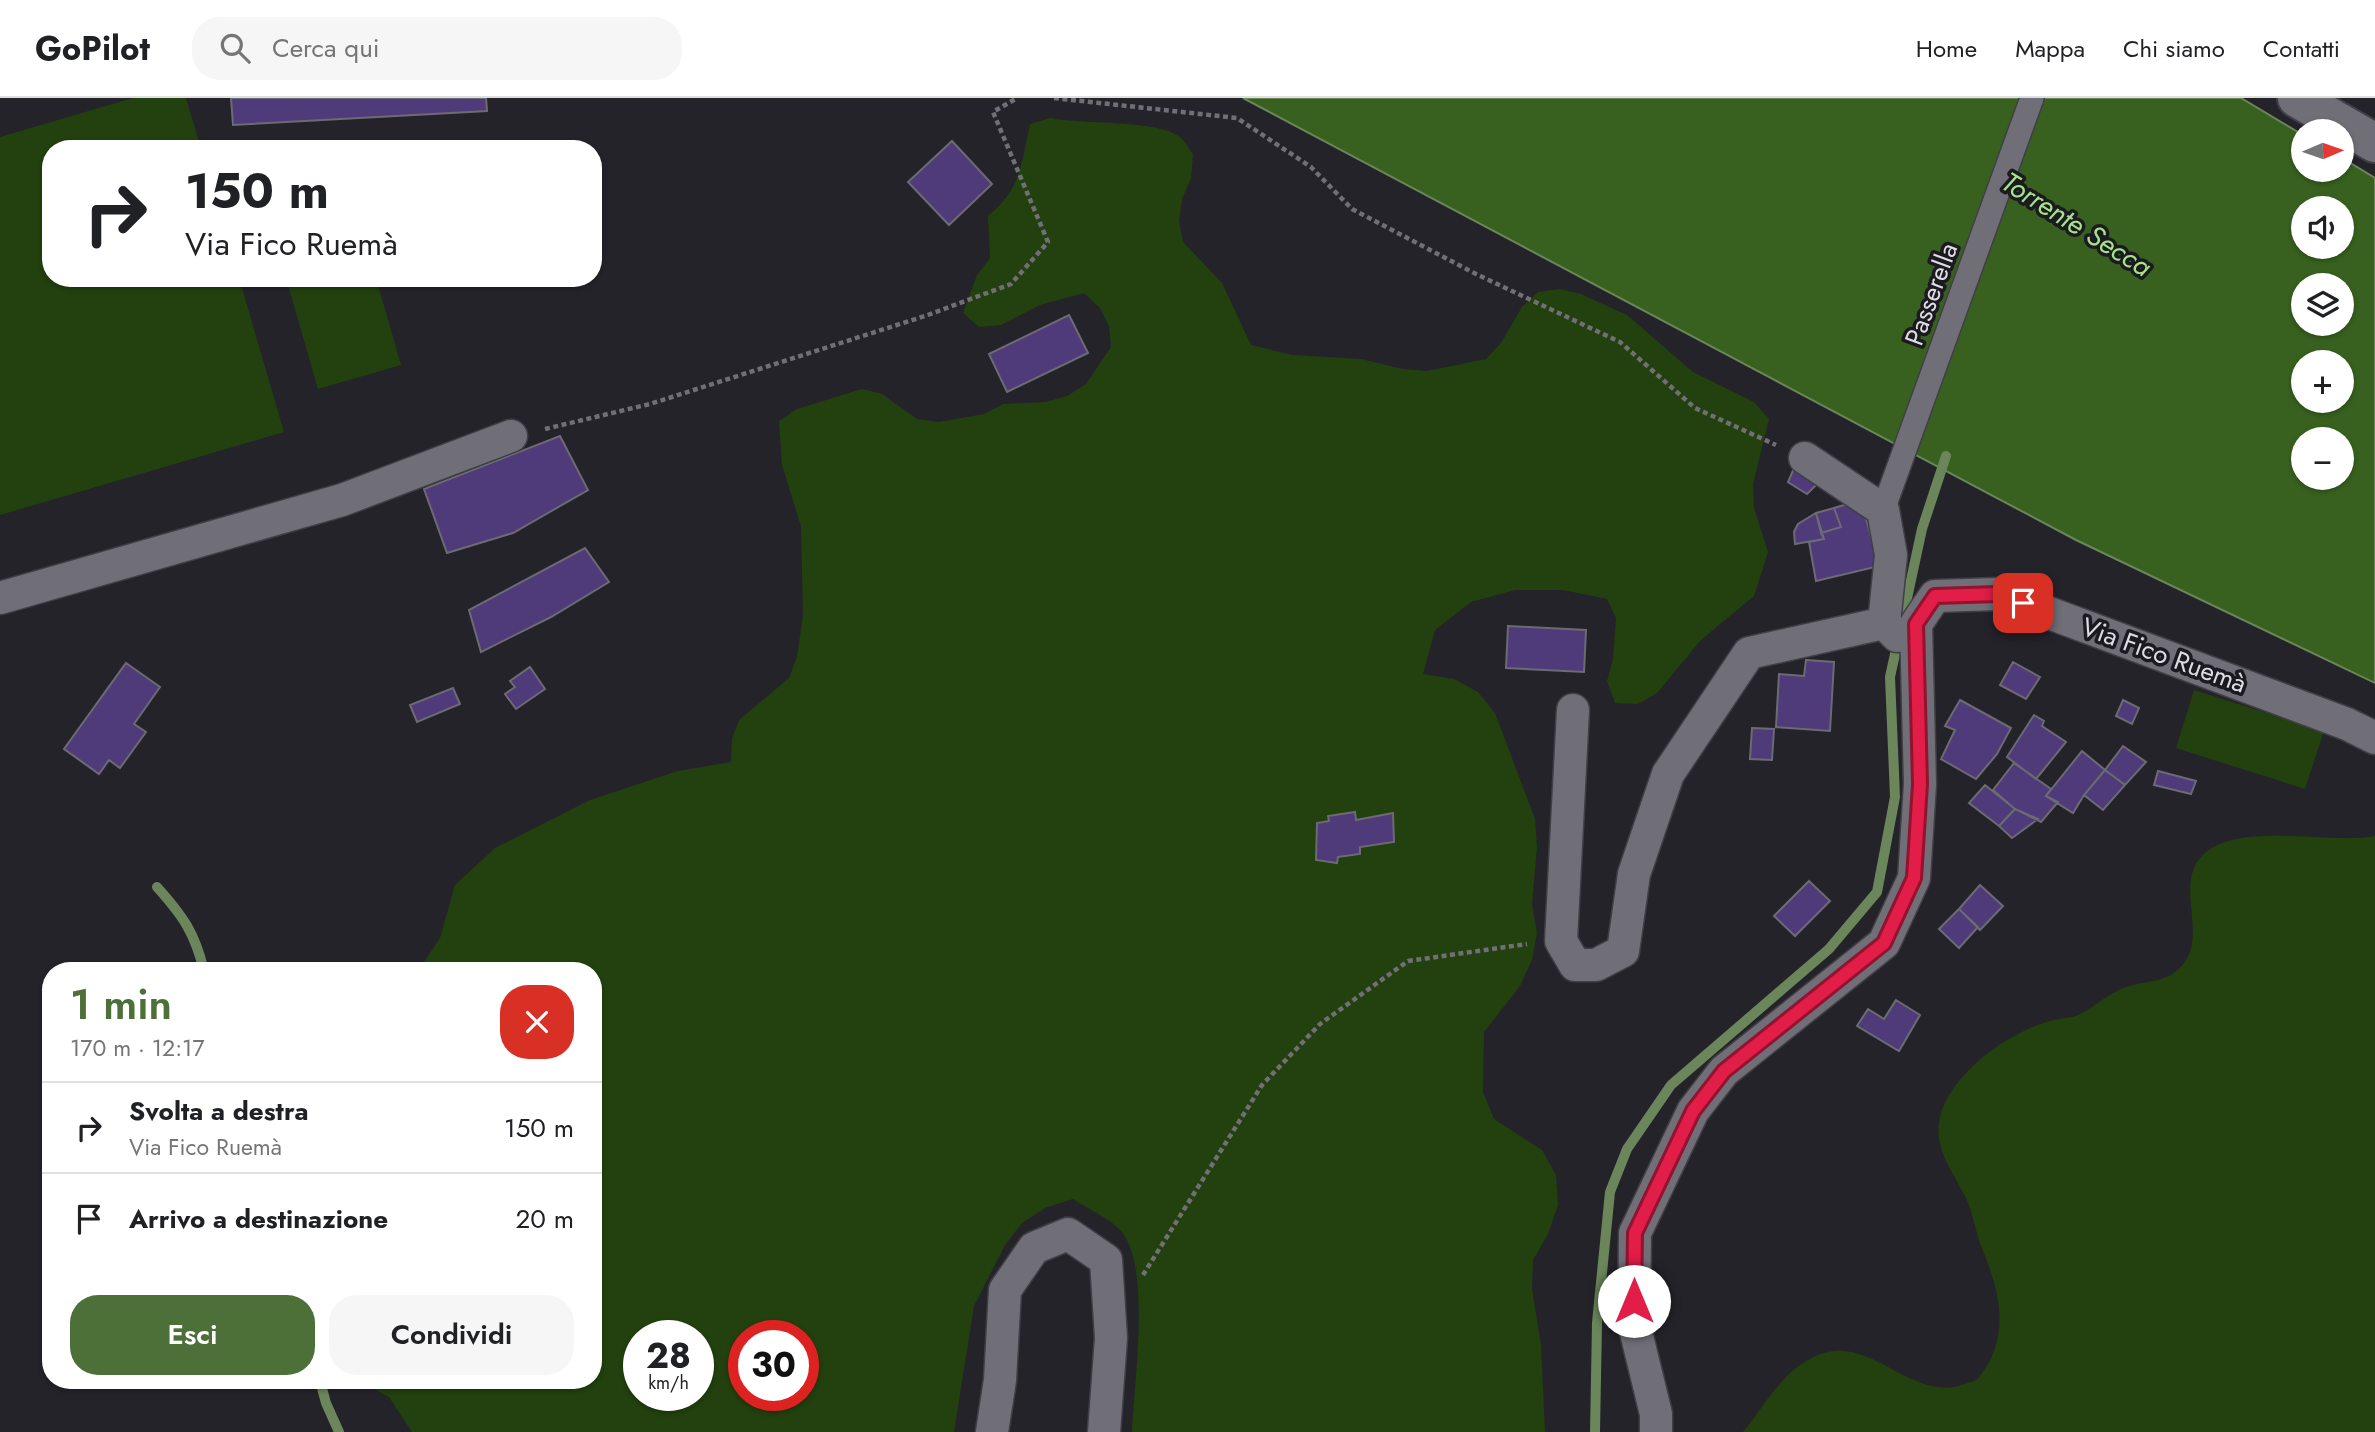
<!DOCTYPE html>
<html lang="it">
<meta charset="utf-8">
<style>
body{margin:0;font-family:Jost,sans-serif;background:#f6f6f6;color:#202124;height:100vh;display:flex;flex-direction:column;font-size:26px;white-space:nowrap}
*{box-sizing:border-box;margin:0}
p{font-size:23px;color:#757577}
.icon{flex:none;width:38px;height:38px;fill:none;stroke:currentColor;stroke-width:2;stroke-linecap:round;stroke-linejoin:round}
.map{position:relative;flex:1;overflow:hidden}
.side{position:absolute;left:42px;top:864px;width:560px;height:427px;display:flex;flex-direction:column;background:#fff;border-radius:28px;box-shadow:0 2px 5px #0004}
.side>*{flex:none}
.banner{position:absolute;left:42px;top:42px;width:560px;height:147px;border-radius:28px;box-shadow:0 2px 5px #0004;background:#fff;color:#202124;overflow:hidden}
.needle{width:46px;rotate:88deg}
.tools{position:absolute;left:2291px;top:21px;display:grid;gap:14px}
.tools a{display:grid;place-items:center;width:63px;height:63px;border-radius:50%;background:#fff;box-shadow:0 2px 5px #0004;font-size:35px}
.speed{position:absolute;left:623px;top:1222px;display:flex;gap:14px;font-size:35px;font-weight:700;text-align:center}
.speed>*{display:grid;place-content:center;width:91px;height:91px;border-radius:50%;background:#fff;box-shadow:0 2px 5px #0004;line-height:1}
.speed small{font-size:18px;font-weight:400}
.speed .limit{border:10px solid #d22;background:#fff;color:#111}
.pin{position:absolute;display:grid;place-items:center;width:60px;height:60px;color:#fff;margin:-30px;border-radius:14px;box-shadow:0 4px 10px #0006}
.me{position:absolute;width:77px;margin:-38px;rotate:0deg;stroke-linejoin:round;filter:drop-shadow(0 0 5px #0008)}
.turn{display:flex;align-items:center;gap:24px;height:147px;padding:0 28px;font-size:32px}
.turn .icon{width:91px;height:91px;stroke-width:2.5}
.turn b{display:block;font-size:49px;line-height:60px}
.round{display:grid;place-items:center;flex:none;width:74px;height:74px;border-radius:28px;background:#f6f6f6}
.head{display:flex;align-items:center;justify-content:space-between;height:119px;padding:0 28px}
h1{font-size:42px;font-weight:600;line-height:52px;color:#4c7038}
.action{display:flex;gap:14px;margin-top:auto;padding:14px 28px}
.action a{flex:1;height:80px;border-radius:28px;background:#4c7038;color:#fff;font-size:28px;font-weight:600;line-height:80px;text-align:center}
.action a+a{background:#f6f6f6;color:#202124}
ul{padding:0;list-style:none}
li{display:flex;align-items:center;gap:21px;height:91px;padding:0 28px;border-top:2px solid #e0e0e0}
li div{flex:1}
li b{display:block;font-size:26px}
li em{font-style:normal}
header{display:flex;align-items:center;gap:42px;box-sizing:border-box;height:98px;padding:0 35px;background:#fff;border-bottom:2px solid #e0e0e0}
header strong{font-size:33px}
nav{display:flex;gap:38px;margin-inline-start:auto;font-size:24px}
.search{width:490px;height:63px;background:#f6f6f6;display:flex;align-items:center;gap:18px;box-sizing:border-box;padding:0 24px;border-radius:28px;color:#757577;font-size:26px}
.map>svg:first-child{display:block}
.green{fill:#22410e;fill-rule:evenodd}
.water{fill:#38611f;stroke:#6a865a;stroke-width:2;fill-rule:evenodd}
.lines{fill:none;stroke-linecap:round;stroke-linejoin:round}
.stream{stroke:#6a865a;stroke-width:10}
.building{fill:#4f3a7a;stroke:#6c6a73;stroke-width:2}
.pedestrian-casing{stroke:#403f45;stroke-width:26}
.minor-casing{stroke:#403f45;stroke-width:35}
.secondary-casing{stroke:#403f45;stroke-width:42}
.path{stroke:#716f75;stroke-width:4.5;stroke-dasharray:5 3.5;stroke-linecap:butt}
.pedestrian{stroke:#706e77;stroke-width:23}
.minor{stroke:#706e77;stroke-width:32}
.secondary{stroke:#706e77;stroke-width:38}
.route-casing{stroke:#92132f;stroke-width:18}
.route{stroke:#e11d48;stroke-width:12}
.labels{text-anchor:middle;stroke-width:7;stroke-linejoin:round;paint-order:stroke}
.street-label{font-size:26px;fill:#dedde2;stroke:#1c1a21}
.water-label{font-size:28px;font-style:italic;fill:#a6e387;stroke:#1c1a21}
</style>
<header>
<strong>GoPilot</strong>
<div class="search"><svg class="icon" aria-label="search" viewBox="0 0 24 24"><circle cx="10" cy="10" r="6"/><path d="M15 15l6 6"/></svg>Cerca qui</div>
<nav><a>Home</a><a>Mappa</a><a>Chi siamo</a><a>Contatti</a></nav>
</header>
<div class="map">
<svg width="2375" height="1334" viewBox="0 0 2375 1334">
<rect width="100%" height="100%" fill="#25232a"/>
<path class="green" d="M133,0H186L201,51H51V180H239L284,334L0,417V39Z
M1050,20C1082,27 1157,21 1180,39C1185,43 1189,51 1193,56L1191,80L1182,101L1179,123L1183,144L1222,185L1251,247L1292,257L1361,261L1403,271L1427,273L1486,261L1501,245L1522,209L1538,194L1560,191L1581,196L1627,217L1693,274L1754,304L1769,321L1753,386L1754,410L1768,454L1754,498L1701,542L1657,595L1638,606L1615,605L1607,583L1613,561L1616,520L1607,501L1563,492H1515L1471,504L1435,532L1423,576L1454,581L1478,594L1495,615L1535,721L1537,749L1532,806L1537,835L1532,862L1520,888L1484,934L1483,994L1494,1021L1542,1052L1556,1077L1558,1107L1548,1136L1533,1162L1532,1191L1541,1247L1545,1334H1132C1134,1285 1151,1171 1122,1134C1111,1121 1088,1111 1073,1101L1045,1110L1022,1125L1005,1147L974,1208L954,1334H412L389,1299L359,1283H593V873H418L440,840L455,787L495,750L590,702L678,673L731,664L732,641L739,622L789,580L797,559L803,517L801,428L782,367L779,323L797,311L862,291L882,296L917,321L939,324L984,316L1003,306L1046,304L1067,298L1086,286L1111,249L1109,228L1100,210L1084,195L1040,207L1001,227L979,229L963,215L977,177L990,160L988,118C1021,91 1021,66 1030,26ZM639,1237H698V1297H639ZM744,1237H803V1297H744Z
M286,180H376L401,267L318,291Z
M2194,592L2324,633L2305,691L2176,650Z
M2375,738V1334H1743C1767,1305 1782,1272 1818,1257C1871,1235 1912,1306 1965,1286C1971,1284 1976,1283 1980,1278C2012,1237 1999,1191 1981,1148C1975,1132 1973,1114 1965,1098C1953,1074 1935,1052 1939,1024C1946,978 2008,934 2050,923C2059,920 2069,921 2078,917C2093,910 2103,900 2117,893C2141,880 2166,889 2184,865C2208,834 2172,784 2205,755C2242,723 2329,747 2375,738Z"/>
<path class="water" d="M1243,0H2241L2303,37V72H2342V60L2375,80V585L2076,442ZM2303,110H2342V149H2303ZM2303,187H2342V226H2303ZM2303,264H2342V303H2303ZM2303,341H2342V380H2303Z"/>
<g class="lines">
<path class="stream" d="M157,789C183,818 195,835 204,873
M320,1283L326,1305L339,1334
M1595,1334L1597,1225L1610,1094L1627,1051L1671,987L1829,851L1877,794L1895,699L1890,579L1922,431L1946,358"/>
</g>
<path class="building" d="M231,0H486L487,13L233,27Z
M952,43L992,86L949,127L908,84Z
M1069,217L1088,255L1007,294L989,256Z
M560,338L588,392L513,435L447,455L424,391Z
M1797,363L1821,382L1807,396L1788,384Z
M1861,402L1879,468L1816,483L1809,444L1824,441L1821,435L1841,429L1834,410Z
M1834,410L1841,429L1821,435L1816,415Z
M1816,415L1824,441L1795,446L1794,434L1798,426Z
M585,450L609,484L551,519L481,554L469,512Z
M1508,528L1586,532L1584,574L1506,570Z
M1806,562L1834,564L1830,633L1776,629L1779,576L1804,578Z
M2013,564L2040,579L2026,601L2000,587Z
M126,565L160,589L134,626L146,634L120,670L109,662L99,676L64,651Z
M530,569L545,591L516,611L505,596L515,589L510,583Z
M453,590L460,606L417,624L410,607Z
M1960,602L2011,630L1997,656L1976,681L1941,661L1955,632L1945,628Z
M2123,602L2139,610L2132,626L2116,618Z
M2034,617L2044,623L2042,628L2066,644L2036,681L2007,659Z
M1752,630L1774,631L1772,662L1750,661Z
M2123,648L2146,664L2125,687L2105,672Z
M2082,653L2105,672L2084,697L2073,715L2046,698Z
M2014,665L2051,691L2046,698L2058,704L2041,724L2015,711L1993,692Z
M2105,672L2125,687L2103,712L2084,697Z
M2158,673L2196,683L2191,696L2154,687Z
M1985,687L2015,711L1999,728L1969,705Z
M2015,711L2038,721L2012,740L1999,728Z
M1355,714L1356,722L1393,715L1394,744L1360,749V756L1338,759L1337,765L1316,762L1317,725L1329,723L1328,718Z
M1809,783L1830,803L1795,838L1774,818Z
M1980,787L2003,808L1980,832L1959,811Z
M1959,811L1978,829L1959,850L1939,831Z
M1896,902L1920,917L1899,953L1857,928L1868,911L1884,921Z"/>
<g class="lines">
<defs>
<path id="pedestrian" d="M1883,412L2032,0"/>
<path id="minor" d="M1805,360L1883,412L1891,457L1884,525L1897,538
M0,500L342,402L511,338
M1573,612L1561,843L1575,867H1596L1623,853L1634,776L1668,676L1749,555L1884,525
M992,1334L1000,1282L1005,1192L1034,1150L1068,1136L1106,1162L1111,1240L1104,1334
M1656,1334V1316L1634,1226L1635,1135L1693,1013L1724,973L1884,845L1914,780L1920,686L1916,526L1935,498L1998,496L2347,626L2375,640"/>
<path id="secondary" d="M2297,0L2375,45"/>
</defs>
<use href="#pedestrian" class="pedestrian-casing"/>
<use href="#minor" class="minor-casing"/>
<use href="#secondary" class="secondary-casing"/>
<path class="path" d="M1054,0L1237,20L1311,69L1352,111L1476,176L1620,244L1695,310L1776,347
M545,331L650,306L925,218L1011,186L1048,144L993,14L1017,0
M1143,1177L1262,987L1320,926L1408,863L1527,846"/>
<use href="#pedestrian" class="pedestrian"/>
<use href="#minor" class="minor"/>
<use href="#secondary" class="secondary"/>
</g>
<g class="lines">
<defs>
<path id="route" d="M1634,1203L1635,1135L1693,1013L1724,973L1884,845L1914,780L1920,686L1916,526L1935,498L1998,496L2023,505"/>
</defs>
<use href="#route" class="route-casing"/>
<use href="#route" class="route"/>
</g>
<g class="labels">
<g class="street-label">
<text transform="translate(1931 196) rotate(-70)" y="9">Passerella</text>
<text transform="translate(2164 557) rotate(20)" y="9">Via Fico Ruemà</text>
</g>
<g class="water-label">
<text transform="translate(2077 126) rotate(32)" y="10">Torrente Secca</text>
</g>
</g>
</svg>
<div class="tools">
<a><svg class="needle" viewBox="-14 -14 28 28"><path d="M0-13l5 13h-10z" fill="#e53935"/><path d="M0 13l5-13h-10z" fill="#757577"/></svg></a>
<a><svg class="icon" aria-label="sound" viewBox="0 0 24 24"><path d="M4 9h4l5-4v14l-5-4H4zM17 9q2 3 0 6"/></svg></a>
<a><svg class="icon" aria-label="layers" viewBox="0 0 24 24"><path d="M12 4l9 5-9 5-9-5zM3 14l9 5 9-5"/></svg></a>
<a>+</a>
<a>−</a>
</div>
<div class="speed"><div>28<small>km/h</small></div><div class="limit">30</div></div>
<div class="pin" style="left:2023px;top:505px;background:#d93025"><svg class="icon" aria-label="arrive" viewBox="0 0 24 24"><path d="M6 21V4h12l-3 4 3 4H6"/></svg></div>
<svg class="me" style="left:1634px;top:1203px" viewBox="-20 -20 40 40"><circle r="19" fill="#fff"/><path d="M0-13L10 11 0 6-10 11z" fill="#e11d48"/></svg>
<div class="banner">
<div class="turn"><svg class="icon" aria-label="right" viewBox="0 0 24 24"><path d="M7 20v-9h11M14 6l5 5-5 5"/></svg><div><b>150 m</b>Via Fico Ruemà</div></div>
</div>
<section class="side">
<div class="head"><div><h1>1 min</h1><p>170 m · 12:17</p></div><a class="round" style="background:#d93025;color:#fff"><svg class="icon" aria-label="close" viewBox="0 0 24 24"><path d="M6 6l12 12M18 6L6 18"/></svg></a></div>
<ul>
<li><svg class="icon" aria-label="right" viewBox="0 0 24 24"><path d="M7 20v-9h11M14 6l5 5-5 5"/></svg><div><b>Svolta a destra</b><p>Via Fico Ruemà</p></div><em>150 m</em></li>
<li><svg class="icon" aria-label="arrive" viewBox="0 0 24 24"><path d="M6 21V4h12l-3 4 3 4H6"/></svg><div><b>Arrivo a destinazione</b></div><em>20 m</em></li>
</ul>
<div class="action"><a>Esci</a><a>Condividi</a></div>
</section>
</div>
